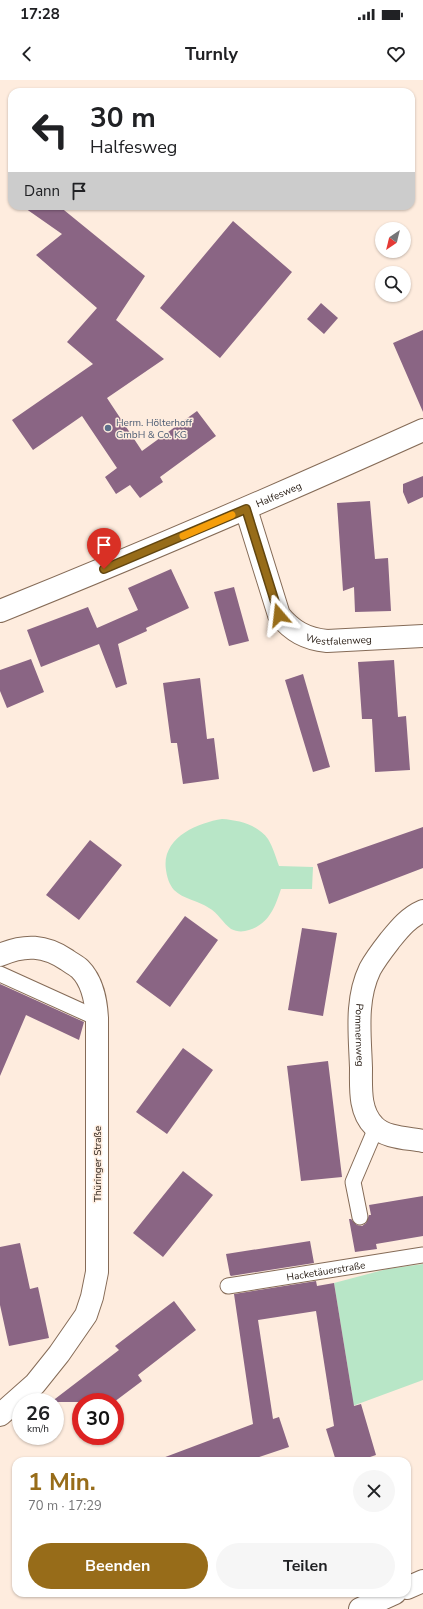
<!DOCTYPE html>
<html lang="de">
<meta charset="utf-8">
<style>
body{margin:0;font-family:"Nunito Sans",sans-serif;background:#f6f6f6;color:#202124;height:100vh;display:flex;flex-direction:column;font-size:15px;white-space:nowrap}
*{box-sizing:border-box;margin:0}
p{font-size:13px;color:#757577}
.icon{flex:none;width:22px;height:22px;fill:none;stroke:currentColor;stroke-width:2;stroke-linecap:round;stroke-linejoin:round}
.map{position:relative;flex:1;overflow:hidden}
.side{position:absolute;left:12px;top:1377px;width:399px;height:140px;display:flex;flex-direction:column;background:#fff;border-radius:12px;box-shadow:0 1px 3px #0004}
.side>*{flex:none}
.top-card{position:absolute;left:8px;top:8px;width:407px;height:122px;border-radius:12px;box-shadow:0 1px 3px #0004;background:#fff;color:#202124;overflow:hidden}
.needle{width:26px;rotate:215deg}
.buttons{position:absolute;left:375px;top:142px;display:grid;gap:8px}
.buttons a{display:grid;place-items:center;width:36px;height:36px;border-radius:50%;background:#fff;box-shadow:0 1px 3px #0004;font-size:20px}
.speed{position:absolute;left:12px;top:1313px;display:flex;gap:8px;font-size:20px;font-weight:700;text-align:center}
.speed>*{display:grid;place-content:center;width:52px;height:52px;border-radius:50%;background:#fff;box-shadow:0 1px 3px #0004;line-height:1}
.speed small{font-size:10px;font-weight:400}
.speed .limit{border:6px solid #d22;background:#fff;color:#111}
.pin{position:absolute;display:grid;place-items:center;width:34px;height:34px;color:#fff;margin:-41px -17px;border-radius:50% 50% 50% 0;rotate:-45deg;box-shadow:0 0 4px #0007}
.pin .icon{rotate:45deg}
.me{position:absolute;width:44px;margin:-22px;rotate:343deg;stroke-linejoin:round;filter:drop-shadow(0 0 3px #0008)}
.turn{display:flex;align-items:center;gap:14px;height:84px;padding:0 16px;font-size:18px}
.turn .icon{width:52px;height:52px;stroke-width:2.5}
.turn b{display:block;font-size:28px;line-height:34px}
.then{display:flex;align-items:center;height:38px;padding:0 16px;background:#0003;gap:8px;font-size:15px}
.round{display:grid;place-items:center;flex:none;width:42px;height:42px;border-radius:21px;background:#f6f6f6}
.overview{display:flex;align-items:center;justify-content:space-between;height:68px;padding:0 16px}
h1{font-size:24px;font-weight:700;line-height:30px;color:#976c19}
.cta{display:flex;gap:8px;margin-top:auto;padding:8px 16px}
.cta a{flex:1;height:46px;border-radius:24px;background:#976c19;color:#fff;font-size:16px;font-weight:700;line-height:46px;text-align:center}
.cta a+a{background:#f6f6f6;color:#202124}
.status{display:flex;justify-content:space-between;align-items:center;height:28px;padding:0 20px;background:#fff;direction:ltr}
.status svg{height:11px;fill:currentColor}
header{display:flex;justify-content:space-between;align-items:center;height:52px;padding:0 16px;background:#fff;font-size:18px;font-weight:700}
.map>svg:first-child{display:block}
.green{fill:#b8e6c7}
.building{fill:#8a6584}
.lines{fill:none;stroke-linecap:round;stroke-linejoin:round}
.lane-casing{stroke:#856b57;stroke-width:17}
.street-casing{stroke:#856b57;stroke-width:24}
.lane{stroke:#fff;stroke-width:15}
.street{stroke:#fff;stroke-width:22}
.route-casing{stroke:#624610;stroke-width:10}
.route{stroke:#976c19;stroke-width:7}
.slow{stroke:#f59e0b;stroke-width:7}
.service-dot{fill:#5c6f8a;stroke:#feecde;stroke-width:1.5}
.labels{text-anchor:middle;stroke-width:3;stroke-linejoin:round;paint-order:stroke}
.service-label{font-size:10px;fill:#4e5e75;stroke:#feecde;text-anchor:start}
.street-label{font-size:10px;fill:#2b2018;stroke:#feecde}
</style>
<div class="status"><b>17:28</b><svg viewBox="0 0 49 12"><path d="M0 12V9h3v3zM5 12V6h3v6zM10 12V3h3v9zM15 12V0h3v12zM26 1h20v11H26zM47 4h2v5h-2z"/></svg></div>
<header><svg class="icon" aria-label="back" viewBox="0 0 24 24"><path d="M15 5l-7 7 7 7"/></svg>Turnly<svg class="icon" aria-label="heart" viewBox="0 0 24 24"><path d="M12 20l-8-8c-3-5 5-10 8-4 3-6 11-1 8 4z"/></svg></header>
<div class="map">
<svg width="423" height="1529" viewBox="0 0 423 1529">
<rect width="100%" height="100%" fill="#feecde"/>
<path class="green" d="M222,739C239,740 258,745 268,759C273,767 276,778 279,786L313,787L312,809H281C275,827 269,844 249,850C243,852 237,852 231,849C223,843 218,833 209,828C199,821 183,819 174,810C169,804 167,797 166,790C161,758 197,743 222,739Z
M423,1184V1300L339,1331L329,1318L352,1314L334,1203L387,1189Z"/>
<path class="building" d="M22,126H59L145,196L116,240L164,279L107,318L142,371L197,331L216,356L160,397L163,402L140,418L130,405L116,414L105,397L117,388L82,336L33,370L12,340L93,284L67,262L97,228L36,175L62,154Z
M233,141L292,192L220,278L160,228Z
M321,223L338,238L324,254L307,239Z
M423,250V332L393,263Z
M423,396V417L408,424L403,412V404Z
M370,421L375,479L388,478L391,531L355,532L354,507L343,511L337,423Z
M171,489L189,528L146,548L147,551L118,564L127,604L116,608L99,564L41,587L27,550L88,527L97,548L138,530L128,508Z
M234,507L249,561L229,566L214,512Z
M31,579L44,612L7,628L0,611V590Z
M394,580L398,637L406,636L410,690L375,692L372,639H362L358,582Z
M303,594L330,687L313,692L285,600Z
M200,598L207,659L214,658L219,699L183,704L177,663H171L163,603Z
M423,747V788L329,824L317,784Z
M90,760L122,785L79,840L46,815Z
M185,836L218,860L170,927L136,902Z
M302,848L337,853L323,936L288,930Z
M0,904L84,942L79,960L26,935L0,996Z
M183,968L213,990L167,1054L136,1032Z
M328,981L342,1097L301,1101L287,986Z
M183,1091L213,1115L163,1177L133,1153Z
M423,1116V1156L376,1164L377,1169L355,1172L349,1139H351L357,1145L362,1146L366,1143L369,1135H371L369,1125Z
M310,1161L314,1183L231,1196L230,1195L226,1174Z
M20,1163L30,1209L38,1207L49,1258L9,1266L0,1225V1167Z
M316,1201L317,1206L334,1203L354,1326L361,1324L376,1375L358,1381H336L326,1349L334,1346L316,1231L258,1240L273,1339L279,1337L289,1367L247,1381H161L160,1379L253,1344L234,1214Z
M174,1221L196,1250L138,1295L142,1301L114,1322H51L119,1270L115,1266Z"/>
<g class="lines">
<defs>
<g id="lane">
<path d="M0,894L97,938"/>
<path d="M360,1137L353,1102L376,1048"/>
<path id="s1" d="M228,1206L423,1175"/>
</g>
<g id="street">
<path id="s2" d="M246,429L279,535C292,551 306,559 327,561L423,556"/>
<path id="s3" d="M0,531C142,474 283,413 423,350"/>
<path id="s4" d="M423,831C409,837 400,848 391,859C384,868 376,878 370,889C355,920 360,955 361,988C361,1008 359,1031 374,1046C385,1058 408,1058 423,1061"/>
<path d="M0,875C25,864 45,865 67,880C71,883 77,886 80,889C93,902 96,921 97,938V1192L92,1217L86,1235L59,1274L35,1304L0,1335"/>
<path d="M407,1508L423,1501"/>
<path d="M360,1529L395,1513"/>
</g>
</defs>
<use href="#lane" class="lane-casing"/>
<use href="#street" class="street-casing"/>
<use href="#lane" class="lane"/>
<use href="#street" class="street"/>
</g>
<g class="lines">
<defs>
<path id="route" d="M104,489L246,429L279,535"/>
</defs>
<use href="#route" class="route-casing"/>
<use href="#route" class="route"/>
<path class="slow" d="M183,456L232,435"/>
</g>
<circle class="service-dot" cx="108" cy="348" r="4"/>
<g class="labels">
<g class="service-label">
<text x="116" y="346">Herm. Hölterhoff<tspan x="116" dy="12">GmbH &amp; Co. KG</tspan></text>
</g>
<g class="street-label">
<text dy="4" stroke="none"><textPath href="#s3" startOffset="302">Halfesweg</textPath></text>
<text dy="4" stroke="none"><textPath href="#s2" startOffset="179">Westfalenweg</textPath></text>
<text dy="4" stroke="none"><textPath href="#s4" startOffset="147">Pommernweg</textPath></text>
<text transform="translate(97 1084) rotate(-90)" y="4">Thüringer Straße</text>
<text dy="4" stroke="none"><textPath href="#s1" startOffset="99">Hacketäuerstraße</textPath></text>
</g>
</g>
</svg>
<div class="buttons">
<a><svg class="needle" viewBox="-14 -14 28 28"><path d="M0-13l5 13h-10z" fill="#e53935"/><path d="M0 13l5-13h-10z" fill="#757577"/></svg></a>
<a><svg class="icon" aria-label="search" viewBox="0 0 24 24"><circle cx="10" cy="10" r="6"/><path d="M15 15l6 6"/></svg></a>
</div>
<div class="speed"><div>26<small>km/h</small></div><div class="limit">30</div></div>
<div class="pin" style="left:104px;top:489px;background:#d93025"><svg class="icon" aria-label="arrive" viewBox="0 0 24 24"><path d="M6 21V4h12l-3 4 3 4H6"/></svg></div>
<svg class="me" style="left:279px;top:535px" viewBox="-20 -20 40 40"><path d="M0-17L14 15 0 8-14 15z" fill="#976c19" stroke="#fff" stroke-width="4"/></svg>
<div class="top-card">
<div class="turn"><svg class="icon" aria-label="left" viewBox="0 0 24 24"><path d="M17 20v-9H6M10 6l-5 5 5 5"/></svg><div><b>30 m</b>Halfesweg</div></div>
<div class="then">Dann<svg class="icon" aria-label="arrive" viewBox="0 0 24 24"><path d="M6 21V4h12l-3 4 3 4H6"/></svg></div>
</div>
<section class="side">
<div class="overview"><div><h1>1 Min.</h1><p>70 m · 17:29</p></div><a class="round"><svg class="icon" aria-label="close" viewBox="0 0 24 24"><path d="M6 6l12 12M18 6L6 18"/></svg></a></div>
<div class="cta"><a>Beenden</a><a>Teilen</a></div>
</section>
</div>
